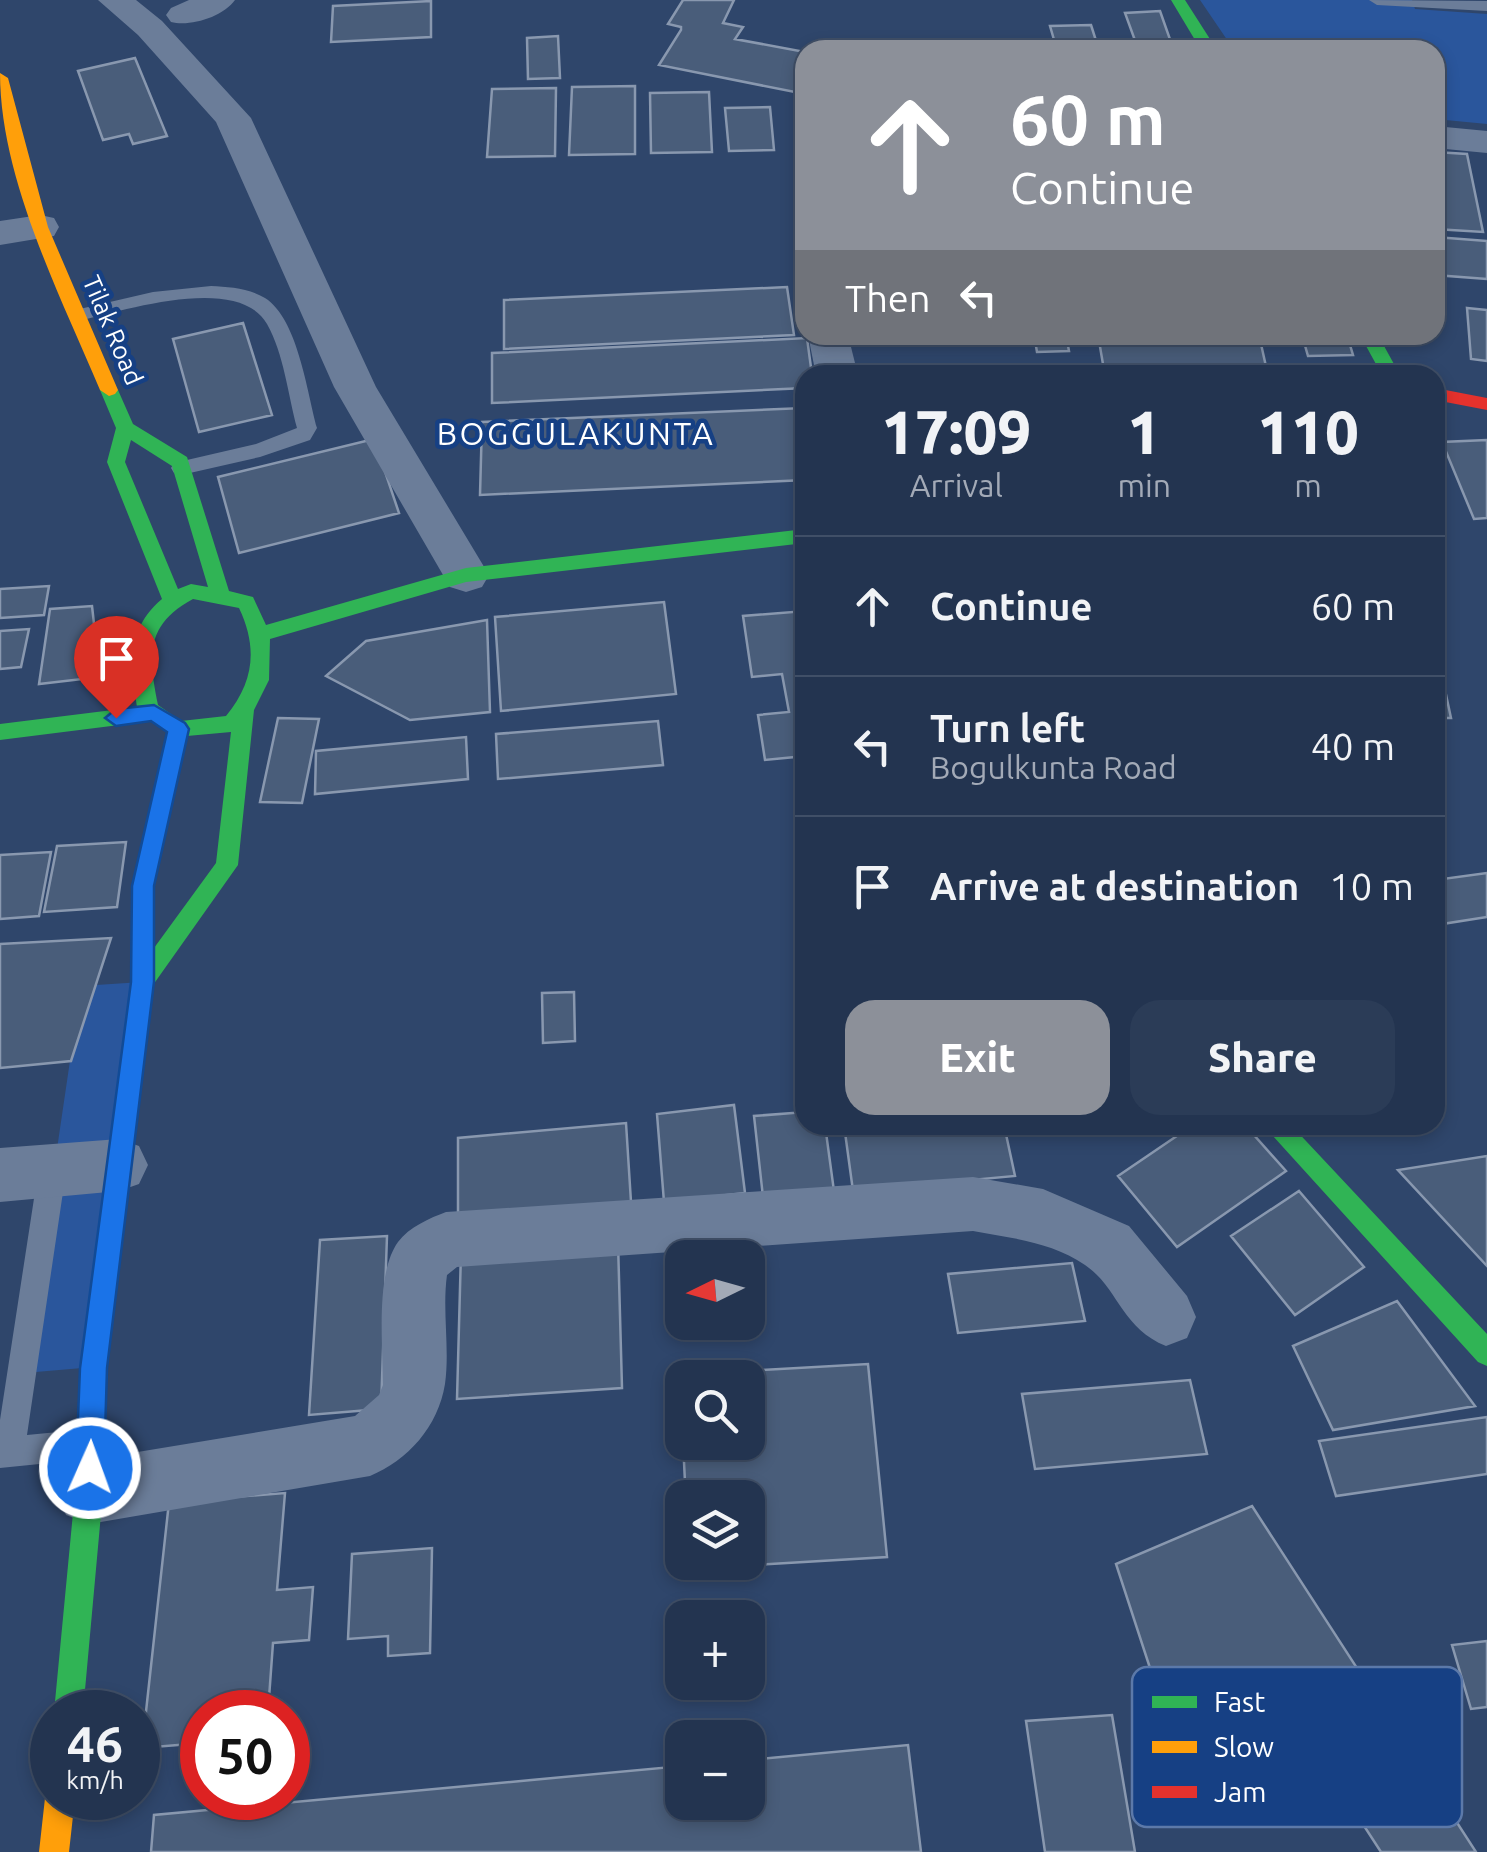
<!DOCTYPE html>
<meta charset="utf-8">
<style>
body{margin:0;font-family:Ubuntu,sans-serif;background:#2b3c57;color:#f1f3f6;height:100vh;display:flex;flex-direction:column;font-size:38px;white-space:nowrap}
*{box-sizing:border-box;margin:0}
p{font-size:32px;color:#a3aab7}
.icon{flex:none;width:55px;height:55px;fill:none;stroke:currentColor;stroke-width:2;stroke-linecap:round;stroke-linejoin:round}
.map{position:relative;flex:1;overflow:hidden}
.sheet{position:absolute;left:795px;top:365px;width:650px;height:770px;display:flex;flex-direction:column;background:#233450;border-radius:30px;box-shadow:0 5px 15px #0003,0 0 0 2px #404f67}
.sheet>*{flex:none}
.banner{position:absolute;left:795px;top:40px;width:650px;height:305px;border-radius:30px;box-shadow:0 5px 15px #0003,0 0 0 2px #404f67;background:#8c9099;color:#fff;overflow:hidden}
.needle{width:65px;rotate:265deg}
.fabs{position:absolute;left:665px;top:1240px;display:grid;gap:20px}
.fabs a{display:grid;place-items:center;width:100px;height:100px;border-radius:20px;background:#233450;box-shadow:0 5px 15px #0003,0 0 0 2px #404f67;font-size:50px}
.speed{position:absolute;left:30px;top:1690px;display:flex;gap:20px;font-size:50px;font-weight:700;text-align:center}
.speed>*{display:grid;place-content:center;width:130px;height:130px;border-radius:50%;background:#233450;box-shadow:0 5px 15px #0003,0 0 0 2px #404f67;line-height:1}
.speed small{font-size:25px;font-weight:400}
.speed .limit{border:15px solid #d22;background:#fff;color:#111}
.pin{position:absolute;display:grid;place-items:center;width:85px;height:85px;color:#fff;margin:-102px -42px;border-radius:50% 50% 50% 0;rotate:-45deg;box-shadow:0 0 10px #0007}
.pin .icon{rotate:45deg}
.me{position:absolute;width:110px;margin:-55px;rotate:2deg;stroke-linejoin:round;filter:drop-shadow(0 0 8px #0008)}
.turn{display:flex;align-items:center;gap:35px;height:210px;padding:0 50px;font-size:45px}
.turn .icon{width:130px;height:130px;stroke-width:2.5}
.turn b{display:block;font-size:70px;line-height:85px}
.then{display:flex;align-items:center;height:95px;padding:0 50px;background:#0003;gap:20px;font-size:38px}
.eta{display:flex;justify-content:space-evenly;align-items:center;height:170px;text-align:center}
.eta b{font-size:60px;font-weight:800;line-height:70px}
.primary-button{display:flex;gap:20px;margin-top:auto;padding:20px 50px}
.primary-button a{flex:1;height:115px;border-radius:30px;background:#8c9099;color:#fff;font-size:40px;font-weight:800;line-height:115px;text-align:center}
.primary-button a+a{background:#2b3c57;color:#f1f3f6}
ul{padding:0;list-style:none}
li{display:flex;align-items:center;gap:30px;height:140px;padding:0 50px;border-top:2px solid #404f67}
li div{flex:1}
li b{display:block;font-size:38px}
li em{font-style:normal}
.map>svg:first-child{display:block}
.green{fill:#2a569c}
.building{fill:#495d7a;stroke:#8998af;stroke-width:2.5}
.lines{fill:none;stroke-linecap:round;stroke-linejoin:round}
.lane{fill:#6b7d99;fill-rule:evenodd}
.street{fill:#6b7d99;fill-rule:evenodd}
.fast{fill:#30b455;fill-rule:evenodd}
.slow{fill:#ff9f0a;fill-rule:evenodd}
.jam{fill:#e5322d;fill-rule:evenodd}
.route{fill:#1a73e8;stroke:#114b97;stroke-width:2.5}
.labels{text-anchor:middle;stroke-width:9;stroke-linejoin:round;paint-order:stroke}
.far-street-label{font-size:25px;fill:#fff;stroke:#164084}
.neighbourhood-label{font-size:32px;letter-spacing:2.5px;fill:#fff;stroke:#164084}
.key{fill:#164084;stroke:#5c79a9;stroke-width:2.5}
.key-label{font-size:28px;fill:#fff}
</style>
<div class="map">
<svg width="1487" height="1852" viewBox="0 0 1487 1852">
<rect width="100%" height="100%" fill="#2f466b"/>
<path class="green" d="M1200,0H1412L1415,9L1487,14V124L1435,119V50H1234Z
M142,982L94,1367L24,1373L81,986Z"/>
<path class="building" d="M683,0H734L723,23L743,27L735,39L805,52V94L659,65L681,30V27L668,24Z
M431,1V37L331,42L333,6Z
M1160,11L1172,45L1137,46L1125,13Z
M1091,25L1099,50H1057L1050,26Z
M558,36L560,78L528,79L527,38Z
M135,58L167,136L133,144L129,134L103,140L78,71Z
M635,86V154L569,155L572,87Z
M556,88L555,156L487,157L492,89Z
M709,92L712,152L651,153L650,93Z
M770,107L774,150L729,151L725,108Z
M1435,152L1467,154L1483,232L1435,229Z
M1435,237L1487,241V279L1435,275Z
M787,287L794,335L504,349V300Z
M1467,308L1487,310V361L1471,359Z
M243,323L272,415L199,432L173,339Z
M1034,335H1066L1069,351L1037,352Z
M1098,335H1259L1267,371L1104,370Z
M1302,335H1347L1353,355L1308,356Z
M807,338L812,375H805V388L492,403V353Z
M804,408L805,480L480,495L482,422Z
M374,439L399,513L239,553L218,477Z
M1487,440V518L1474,519L1442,442Z
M49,586L44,615L0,618V589Z
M664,602L676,694L501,711L495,617Z
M92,606L100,677L39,684L50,609Z
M805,611V756L765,760L758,715L789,712L782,674L752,677L743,616Z
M487,620L490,712L410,720L326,676L366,641Z
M29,629L21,667L0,669V631Z
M1435,643L1451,718H1435Z
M278,718L319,719L302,803L260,802Z
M658,721L663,765L498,779L496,734Z
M466,737L468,779L315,794L316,751Z
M126,842L117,907L44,912L57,846Z
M51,852L39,916L0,919V855Z
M1487,873V917L1442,924L1435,910V880Z
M111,938L71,1061L0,1068V944Z
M574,992L575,1041L543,1043L542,993Z
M734,1105L745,1193L664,1202L657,1114Z
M805,1112V1125H825L834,1191L763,1197L754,1116Z
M626,1123L631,1202L458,1218V1138Z
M844,1125H1004L1015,1176L853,1191Z
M1193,1125H1245L1286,1171L1177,1247L1118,1176Z
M1487,1156V1266L1398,1170Z
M1299,1191L1364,1267L1295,1315L1231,1236Z
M387,1236L381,1409L309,1415L320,1240Z
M618,1242L622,1388L457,1399L461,1252Z
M1072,1263L1085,1321L958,1333L948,1274Z
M1397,1301L1475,1406L1333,1430L1293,1346Z
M868,1364L887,1557L739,1566L748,1562V1498H698L697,1480L685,1482L683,1442H748V1378H692V1374Z
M1190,1380L1207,1454L1035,1469L1022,1394Z
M1487,1417V1474L1336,1496L1319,1441Z
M285,1493L277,1590L313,1587L309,1640L273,1643L268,1712H202V1743L142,1748L169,1502Z
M1252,1506L1476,1852H1381L1275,1689L1165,1714L1116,1564Z
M432,1548L430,1653L388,1656V1636L348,1639L352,1554Z
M1487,1641V1707L1471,1709L1452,1645Z
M1112,1715L1135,1852H1045L1026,1721Z
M908,1745L921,1852H151L154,1815L682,1766V1802H748V1760Z"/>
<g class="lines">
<path class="lane" d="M1369,0L1487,1V11L1377,5Z
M211,286C229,287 249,288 265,298C298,319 307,392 317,428L310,440L260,457L181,475L174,473L171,468L174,463L256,444L297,428C288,395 284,354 267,324C238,273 123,311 78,321L68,315L71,311L153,292Z
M49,1179L59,1183L63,1192L27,1435L89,1429L100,1433L104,1444L100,1455L89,1459L0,1468V1420L35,1192L39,1183Z"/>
<path class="street" d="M98,0H136L162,21L251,118L376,387L489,575L482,587L466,592L450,587L334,387L216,122L138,35Z
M189,0H235C223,17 190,27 171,22L166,15L171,8Z
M1435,126L1487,131V153L1435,148Z
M40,215L54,218L59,227L54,236L0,245V221Z
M808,335H848L858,375H816Z
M119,1139L139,1146L148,1165L139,1184L119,1191L0,1202V1148Z
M973,1177L1043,1189L1129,1226L1187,1296L1196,1317L1187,1338L1166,1346C1121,1328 1118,1287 1085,1265C1052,1242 1011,1238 973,1231L457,1267L447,1275C442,1311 450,1348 445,1384C438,1427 408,1460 370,1476L89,1524L66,1515L57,1492L66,1469L89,1460L355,1416L379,1395L383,1385C383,1346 375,1274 398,1242C409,1227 430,1218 446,1212Z"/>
<path class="fast" d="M1171,0H1185L1217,50H1201Z
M1360,335H1378L1400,375H1382Z
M109,384L118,390L133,424L187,457L229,591L253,597L266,625L466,568L805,529V543L466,582L270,639L269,680L254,710L238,865L153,985L107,1367L103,1492L83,1712H54L75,1492L81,1367L131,982L132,886L167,732L151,721L0,740V724L137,707C130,665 127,628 162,599L107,462L116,428L100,390ZM131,440L172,466L208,587L191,584L178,589L125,462ZM193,599L239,608C258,648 254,682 226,716L181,721L158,705C148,656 145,625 193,599ZM231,732L216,863L154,948V886L187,736Z
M1263,1125H1291L1487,1334V1366L1478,1362Z"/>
<path class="slow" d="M0,73L8,78L48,227L118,390L115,394L109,396L100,390C60,295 0,178 0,73Z
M52,1786V1798H75L69,1852H39L45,1798Z"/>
<path class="jam" d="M1435,388L1487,398V410L1435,400Z"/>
</g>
<path class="route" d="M154,705L185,723L189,729L154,886V982L107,1368L104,1468L100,1477L90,1481L80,1477L76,1468L80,1368L131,982L132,886L167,732L151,721L116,726L105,718L116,709Z"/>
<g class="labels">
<g class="far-street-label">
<text transform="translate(113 330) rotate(67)" y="9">Tilak Road</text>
</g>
<g class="neighbourhood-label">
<text x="576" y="445">BOGGULAKUNTA</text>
</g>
</g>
<rect x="1132" y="1667" width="330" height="160" rx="15" class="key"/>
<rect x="1152" y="1696" width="45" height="12" fill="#30b455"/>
<rect x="1152" y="1741" width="45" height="12" fill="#ff9f0a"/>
<rect x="1152" y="1786" width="45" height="12" fill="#e5322d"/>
<g class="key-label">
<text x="1214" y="1712">Fast</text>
<text x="1214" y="1757">Slow</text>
<text x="1214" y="1802">Jam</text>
</g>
</svg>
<div class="fabs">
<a><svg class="needle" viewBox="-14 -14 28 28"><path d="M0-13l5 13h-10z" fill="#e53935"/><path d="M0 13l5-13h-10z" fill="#a3aab7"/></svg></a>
<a><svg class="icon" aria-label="search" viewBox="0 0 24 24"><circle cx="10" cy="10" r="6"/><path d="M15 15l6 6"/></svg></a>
<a><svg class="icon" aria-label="layers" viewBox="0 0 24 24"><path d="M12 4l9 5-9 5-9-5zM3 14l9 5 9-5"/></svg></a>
<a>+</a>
<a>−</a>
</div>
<div class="speed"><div>46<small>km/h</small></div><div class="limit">50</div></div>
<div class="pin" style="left:116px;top:718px;background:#d93025"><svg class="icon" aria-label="arrive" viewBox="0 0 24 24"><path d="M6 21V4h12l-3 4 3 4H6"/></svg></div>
<svg class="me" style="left:90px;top:1468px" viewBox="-20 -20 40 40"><circle r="17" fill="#1a73e8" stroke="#fff" stroke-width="3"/><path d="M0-11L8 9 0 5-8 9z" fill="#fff"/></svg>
<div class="banner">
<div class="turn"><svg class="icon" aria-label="ahead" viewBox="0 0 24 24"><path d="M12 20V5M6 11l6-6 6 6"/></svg><div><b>60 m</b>Continue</div></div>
<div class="then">Then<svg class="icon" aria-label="left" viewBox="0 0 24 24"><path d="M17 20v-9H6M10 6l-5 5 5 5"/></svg></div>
</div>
<section class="sheet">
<div class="eta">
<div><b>17:09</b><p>Arrival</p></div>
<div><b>1</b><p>min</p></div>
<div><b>110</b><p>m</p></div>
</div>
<ul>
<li><svg class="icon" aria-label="ahead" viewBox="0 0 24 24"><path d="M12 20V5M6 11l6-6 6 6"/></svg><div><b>Continue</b></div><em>60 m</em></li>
<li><svg class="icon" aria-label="left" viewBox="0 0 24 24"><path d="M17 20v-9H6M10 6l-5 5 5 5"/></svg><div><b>Turn left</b><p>Bogulkunta Road</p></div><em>40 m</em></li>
<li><svg class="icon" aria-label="arrive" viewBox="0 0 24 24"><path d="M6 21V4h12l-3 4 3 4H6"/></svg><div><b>Arrive at destination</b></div><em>10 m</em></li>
</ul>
<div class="primary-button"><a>Exit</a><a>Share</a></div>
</section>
</div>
